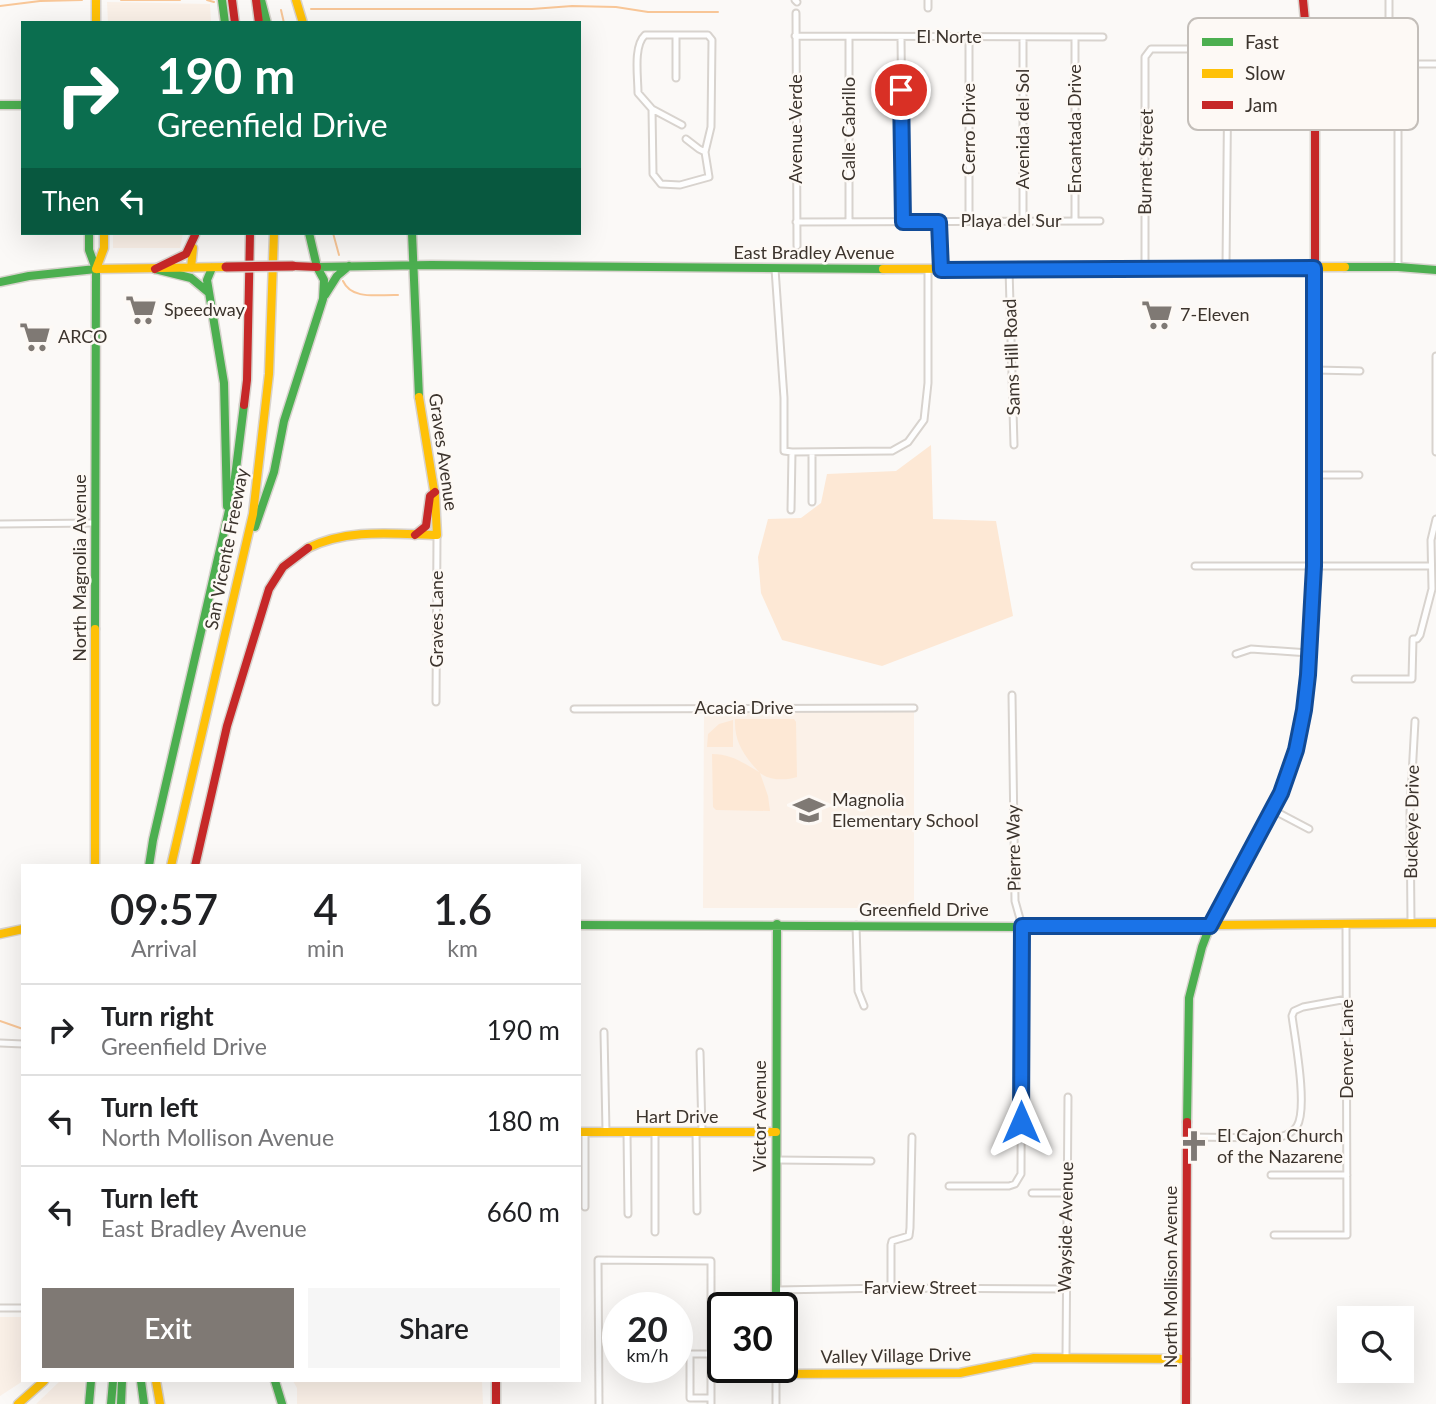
<!DOCTYPE html>
<style>
body{margin:0;font-family:Lato,sans-serif;background:#f6f6f6;color:#202124;height:100vh;display:flex;flex-direction:column;font-size:26px;white-space:nowrap}
*{box-sizing:border-box;margin:0}
p{font-size:23px;color:#757577}
.icon{flex:none;width:38px;height:38px;fill:none;stroke:currentColor;stroke-width:2;stroke-linecap:round;stroke-linejoin:round}
.map{position:relative;flex:1;overflow:hidden}
.drawer{position:absolute;left:21px;top:864px;width:560px;height:518px;display:flex;flex-direction:column;background:#fff;border-radius:0px;box-shadow:0 7px 28px #0002}
.drawer>*{flex:none}
.top-card{position:absolute;left:21px;top:21px;width:560px;height:214px;border-radius:0px;box-shadow:0 7px 28px #0002;background:#0b6e4f;color:#fff;overflow:hidden}
.fabs{position:absolute;left:1337px;top:1306px;display:grid;gap:14px}
.fabs a{display:grid;place-items:center;width:77px;height:77px;border-radius:0px;background:#fff;box-shadow:0 7px 28px #0002;font-size:35px}
.speed{position:absolute;left:602px;top:1292px;display:flex;gap:14px;font-size:35px;font-weight:700;text-align:center}
.speed>*{display:grid;place-content:center;width:91px;height:91px;border-radius:50%;background:#fff;box-shadow:0 7px 28px #0002;line-height:1}
.speed small{font-size:18px;font-weight:400}
.speed .limit{border:4px solid #111;border-radius:10px;background:#fff;color:#111}
.pin{position:absolute;display:grid;place-items:center;width:60px;height:60px;color:#fff;margin:-30px;border:4px solid #fff;border-radius:50%;box-shadow:0 2px 7px #0007}
.me{position:absolute;width:77px;margin:-38px;rotate:0deg;stroke-linejoin:round;filter:drop-shadow(0 0 5px #0008)}
.turn{display:flex;align-items:center;gap:24px;height:147px;padding:0 21px;font-size:32px}
.turn .icon{width:91px;height:91px;stroke-width:2.5}
.turn b{display:block;font-size:49px;line-height:60px}
.then{display:flex;align-items:center;height:66px;padding:0 21px;background:#0003;gap:14px;font-size:26px}
.eta{display:flex;justify-content:space-evenly;align-items:center;height:119px;text-align:center}
.eta b{font-size:42px;font-weight:600;line-height:49px}
.action{display:flex;gap:14px;margin-top:auto;padding:14px 21px}
.action a{flex:1;height:80px;border-radius:0px;background:#7f7974;color:#fff;font-size:28px;font-weight:600;line-height:80px;text-align:center}
.action a+a{background:#f6f6f6;color:#202124}
ul{padding:0;list-style:none}
li{display:flex;align-items:center;gap:21px;height:91px;padding:0 21px;border-top:2px solid #e0e0e0}
li div{flex:1}
li b{display:block;font-size:26px}
li em{font-style:normal}
.map>svg:first-child{display:block}
.built{fill:#fbf1e8}
.green{fill:#fde8d5}
.lines{fill:none;stroke-linecap:round;stroke-linejoin:round}
.stream{stroke:#f8c697;stroke-width:2}
.street-casing{stroke:#d8d3ce;stroke-width:9}
.fast-casing{stroke:#d8d3ce;stroke-width:11}
.slow-casing{stroke:#d8d3ce;stroke-width:11}
.jam-casing{stroke:#d8d3ce;stroke-width:11}
.street{stroke:#fefefe;stroke-width:5}
.fast{stroke:#4caf50;stroke-width:8}
.slow{stroke:#ffc107;stroke-width:8}
.jam{stroke:#c62828;stroke-width:8}
.jam-bridge-casing{stroke:#d8d3ce;stroke-width:12;stroke-linecap:butt}
.jam-bridge{stroke:#c62828;stroke-width:9}
.route-casing{stroke:#114b97;stroke-width:18}
.route{stroke:#1a73e8;stroke-width:12}
.labels{text-anchor:middle;stroke-width:5;stroke-linejoin:round;paint-order:stroke}
.street-label{font-size:18px;fill:#3c342d;stroke:#fdf9f5}
.poi-label{font-size:18px;fill:#3c342d;stroke:#fdf9f5;text-anchor:start}
.key{fill:#fdf9f5;stroke:#c3beb9;stroke-width:2}
.key-label{font-size:19px;fill:#3c342d}
</style>
<div class="map">
<svg width="1436" height="1404" viewBox="0 0 1436 1404">
<rect width="100%" height="100%" fill="#fbf9f7"/>
<path class="built" d="M107,2L210,4L211,23H108Z
M113,233H183L180,248H113Z
M704,711L914,712V908H703Z
M0,1317H23V1381L0,1396Z
M60,1381H85L83,1404H36Z
M293,1381H482L483,1404H297V1388Z"/>
<path class="green" d="M931,445L933,519L996,521L1013,616L882,666L782,640L761,593L758,557L768,519L801,518L821,503L827,474L896,471Z
M735,719H794L796,722L797,777C785,781 769,780 760,773L768,796L770,811L716,810L713,807L712,754C732,754 743,763 759,772C744,756 734,742 735,719Z
M733,720V747H707L708,734L719,724Z"/>
<g class="lines">
<path class="stream" d="M121,0H180
M207,0L214,2
M0,6L40,1L82,0
M311,9H532L572,6L616,7L648,12H718
M281,10L284,23
M333,233L339,255
M343,281C352,301 380,294 398,295
M0,1021L23,1029"/>
<defs>
<path id="street" d="M795,0L797,2
M928,0V8
M1389,0V64L1398,88V267
M796,13L797,246
M645,35H708L712,40L711,127L705,152L709,177L680,185L661,184L653,174L652,109L638,93C638,77 633,46 645,35Z
M795,36L1103,37
M849,37V222
M901,37L903,222
M969,37V221
M1023,37V221
M1075,37V221
M1389,64H1436
M676,78V35
M652,109L682,125
M686,139L699,149L705,152
M939,221L941,269
M796,222L1100,221
M1145,267V57L1151,49H1219L1225,54L1228,61L1226,267
M775,269L784,398V451L792,452L892,451L908,442L924,420L928,383V269
M1009,269L1014,445
M1436,356V452
M1315,370L1360,371
M812,452V502
M1315,475H1359
M791,510L792,452
M0,524L95,523
M1195,566H1431
M1236,654L1251,649L1309,653
M1355,679H1412L1413,639H1417L1420,635L1432,589L1431,540L1436,519
M436,702L437,535
M574,709L914,708
M1273,810L1309,829
M1411,923L1410,812L1415,721
M856,925L858,991L864,1006
M604,1032L606,1132
M0,1043L23,1044
M700,1052L702,1132
M585,1132V1207
M627,1132L628,1214
M655,1132V1232
M696,1132L697,1211
M1187,1137L1278,1138C1286,1135 1293,1133 1297,1126C1308,1108 1295,1039 1292,1016L1294,1011L1303,1007L1347,999
M776,1160L871,1161
M1271,1175H1347
M949,1186H1009L1015,1184L1021,1174L1022,926L1015,901L1012,695
M1032,1193H1068
M1274,1235H1347L1346,924
M891,1288V1245L892,1241L909,1236L910,1228L912,1137
M776,1290L891,1288L1065,1289
M0,1308H23
M711,1354H690V1398H711
M1066,1357L1068,1097
M732,1374H776V1404
M599,1404L598,1260L711,1261V1404"/>
<path id="fast" d="M222,0L225,23
M261,0L267,23
M0,105H23
M89,233V250L96,269L95,629
M412,233L419,397
M317,267L431,265L883,269
M1345,267H1398L1436,270
M212,268L207,280L224,383L227,506
M155,269L191,278L209,293
M0,282L29,276L96,269
M325,295L337,276L349,266
M255,527L274,472L284,421L323,299L324,280L317,267L309,233
M149,866L153,840L233,493L244,405
M579,925L1019,927
M1187,1122L1189,998L1202,947L1210,926L1281,793L1294,754
M776,1307L777,924
M141,1381L144,1404
M275,1381L282,1404
M89,1404L91,1381
M111,1404L113,1381
M121,1404L122,1381"/>
<path id="slow" d="M96,0V23
M296,0L303,23
M191,268L193,248
M96,269L226,267
M96,269L104,248V233
M883,269L1345,267
M308,548C348,528 394,534 437,535L435,496L419,397
M1294,754L1308,675L1315,461
M95,866V629
M171,866L253,514L269,374L274,233
M1019,927L1436,923
M0,934L23,929
M579,1132H776
M776,1367V1374L960,1373L1034,1358L1186,1359
M156,1381L160,1404
M18,1404L44,1381"/>
<path id="jam" d="M232,0L235,23
M256,0L259,23
M1303,0L1315,123V461
M293,266L317,267
M155,269L186,254L195,235
M244,405L247,380L250,233
M415,535L426,526L430,496L435,492
M195,866L227,726L269,589L283,567L308,548
M496,1381V1404
M1186,1404L1187,1122"/>
</defs>
<use href="#street" class="street-casing"/>
<use href="#fast" class="fast-casing"/>
<use href="#slow" class="slow-casing"/>
<use href="#jam" class="jam-casing"/>
<use href="#street" class="street"/>
<use href="#fast" class="fast"/>
<use href="#slow" class="slow"/>
<use href="#jam" class="jam"/>
<defs>
<path id="jam-bridge" d="M226,267L293,266"/>
</defs>
<use href="#jam-bridge" class="jam-bridge-casing"/>
<use href="#jam-bridge" class="jam-bridge"/>
</g>
<g class="lines">
<defs>
<path id="route" d="M901,90L903,222H939L941,270L1314,268V566L1308,675L1304,710L1296,750L1281,793L1210,926H1022L1021,1122"/>
</defs>
<use href="#route" class="route-casing"/>
<use href="#route" class="route"/>
</g>
<defs>
<symbol id="supermarket-bare" viewBox="-9 -9 18 18"><path d="M-6-5.5h2.5l.6 2H6L4.5 2H-2.5L-4.4-4H-6ZM-1.5 3.2a1.3 1.3 0 1 0 .1 0ZM3 3.2a1.3 1.3 0 1 0 .1 0Z" fill="#7f7974" stroke="#fdf9f5" stroke-width="2.5" paint-order="stroke"/></symbol>
<symbol id="school-bare" viewBox="-9 -9 18 18"><path d="M0-5L7-2L0 1L-7-2ZM-4 1L0 2.5L4 1V4Q0 6-4 4Z" fill="#7f7974" stroke="#fdf9f5" stroke-width="2.5" paint-order="stroke"/></symbol>
<symbol id="church-bare" viewBox="-9 -9 18 18"><path d="M-1.2-6h2.4v3.5h3.3v2.4h-3.3V6h-2.4V-.1h-3.3v-2.4h3.3Z" fill="#7f7974" stroke="#fdf9f5" stroke-width="2.5" paint-order="stroke"/></symbol>
</defs>
<g fill-rule="evenodd">
<use href="#supermarket-bare" x="119" y="288" width="44" height="44"/>
<use href="#supermarket-bare" x="1135" y="293" width="44" height="44"/>
<use href="#supermarket-bare" x="13" y="315" width="44" height="44"/>
<use href="#school-bare" x="787" y="788" width="44" height="44"/>
<use href="#church-bare" x="1172" y="1124" width="44" height="44"/>
</g>
<g class="labels">
<g class="street-label">
<text x="949" y="43">El Norte</text>
<text transform="translate(796 129) rotate(-90)" y="6">Avenue Verde</text>
<text transform="translate(849 129) rotate(-90)" y="6">Calle Cabrillo</text>
<text transform="translate(969 129) rotate(-90)" y="6">Cerro Drive</text>
<text transform="translate(1023 129) rotate(-90)" y="6">Avenida del Sol</text>
<text transform="translate(1075 129) rotate(-90)" y="6">Encantada Drive</text>
<text transform="translate(1146 162) rotate(-89)" y="6">Burnet Street</text>
<text x="1011" y="227">Playa del Sur</text>
<text x="814" y="259">East Bradley Avenue</text>
<text transform="translate(1012 357) rotate(-92)" y="6">Sams Hill Road</text>
<text transform="translate(443 452) rotate(82)" y="6">Graves Avenue</text>
<text transform="translate(227 549) rotate(-79)" y="6">San Vicente Freeway</text>
<text transform="translate(80 568) rotate(-90)" y="6">North Magnolia Avenue</text>
<text transform="translate(437 619) rotate(-90)" y="6">Graves Lane</text>
<text x="744" y="714">Acacia Drive</text>
<text transform="translate(1412 822) rotate(-89)" y="6">Buckeye Drive</text>
<text transform="translate(1014 848) rotate(-91)" y="6">Pierre Way</text>
<text x="924" y="916">Greenfield Drive</text>
<text transform="translate(1347 1049) rotate(-90)" y="6">Denver Lane</text>
<text transform="translate(760 1116) rotate(-90)" y="6">Victor Avenue</text>
<text x="677" y="1123">Hart Drive</text>
<text transform="translate(1066 1227) rotate(-89)" y="6">Wayside Avenue</text>
<text transform="translate(1171 1277) rotate(-90)" y="6">North Mollison Avenue</text>
<text x="920" y="1294">Farview Street</text>
<text transform="translate(896 1356) rotate(-1)" y="6">Valley Village Drive</text>
</g>
<g class="poi-label">
<text x="164" y="316">Speedway</text>
<text x="1180" y="321">7-Eleven</text>
<text x="58" y="343">ARCO</text>
<text x="832" y="806">Magnolia<tspan x="832" dy="21">Elementary School</tspan></text>
<text x="1217" y="1142">El Cajon Church<tspan x="1217" dy="21">of the Nazarene</tspan></text>
</g>
</g>
<rect x="1188" y="18" width="230" height="112" rx="10" class="key"/>
<rect x="1202" y="38" width="31" height="8" fill="#4caf50"/>
<rect x="1202" y="69" width="31" height="9" fill="#ffc107"/>
<rect x="1202" y="101" width="31" height="8" fill="#c62828"/>
<g class="key-label">
<text x="1245" y="49">Fast</text>
<text x="1245" y="80">Slow</text>
<text x="1245" y="112">Jam</text>
</g>
</svg>
<div class="fabs">
<a><svg class="icon" aria-label="search" viewBox="0 0 24 24"><circle cx="10" cy="10" r="6"/><path d="M15 15l6 6"/></svg></a>
</div>
<div class="speed"><div>20<small>km/h</small></div><div class="limit">30</div></div>
<div class="pin" style="left:901px;top:90px;background:#d93025"><svg class="icon" aria-label="arrive" viewBox="0 0 24 24"><path d="M6 21V4h12l-3 4 3 4H6"/></svg></div>
<svg class="me" style="left:1021px;top:1122px" viewBox="-20 -20 40 40"><path d="M0-17L14 15 0 8-14 15z" fill="#1a73e8" stroke="#fff" stroke-width="4"/></svg>
<div class="top-card">
<div class="turn"><svg class="icon" aria-label="right" viewBox="0 0 24 24"><path d="M7 20v-9h11M14 6l5 5-5 5"/></svg><div><b>190 m</b>Greenfield Drive</div></div>
<div class="then">Then<svg class="icon" aria-label="left" viewBox="0 0 24 24"><path d="M17 20v-9H6M10 6l-5 5 5 5"/></svg></div>
</div>
<section class="drawer">
<div class="eta">
<div><b>09:57</b><p>Arrival</p></div>
<div><b>4</b><p>min</p></div>
<div><b>1.6</b><p>km</p></div>
</div>
<ul>
<li><svg class="icon" aria-label="right" viewBox="0 0 24 24"><path d="M7 20v-9h11M14 6l5 5-5 5"/></svg><div><b>Turn right</b><p>Greenfield Drive</p></div><em>190 m</em></li>
<li><svg class="icon" aria-label="left" viewBox="0 0 24 24"><path d="M17 20v-9H6M10 6l-5 5 5 5"/></svg><div><b>Turn left</b><p>North Mollison Avenue</p></div><em>180 m</em></li>
<li><svg class="icon" aria-label="left" viewBox="0 0 24 24"><path d="M17 20v-9H6M10 6l-5 5 5 5"/></svg><div><b>Turn left</b><p>East Bradley Avenue</p></div><em>660 m</em></li>
</ul>
<div class="action"><a>Exit</a><a>Share</a></div>
</section>
</div>
